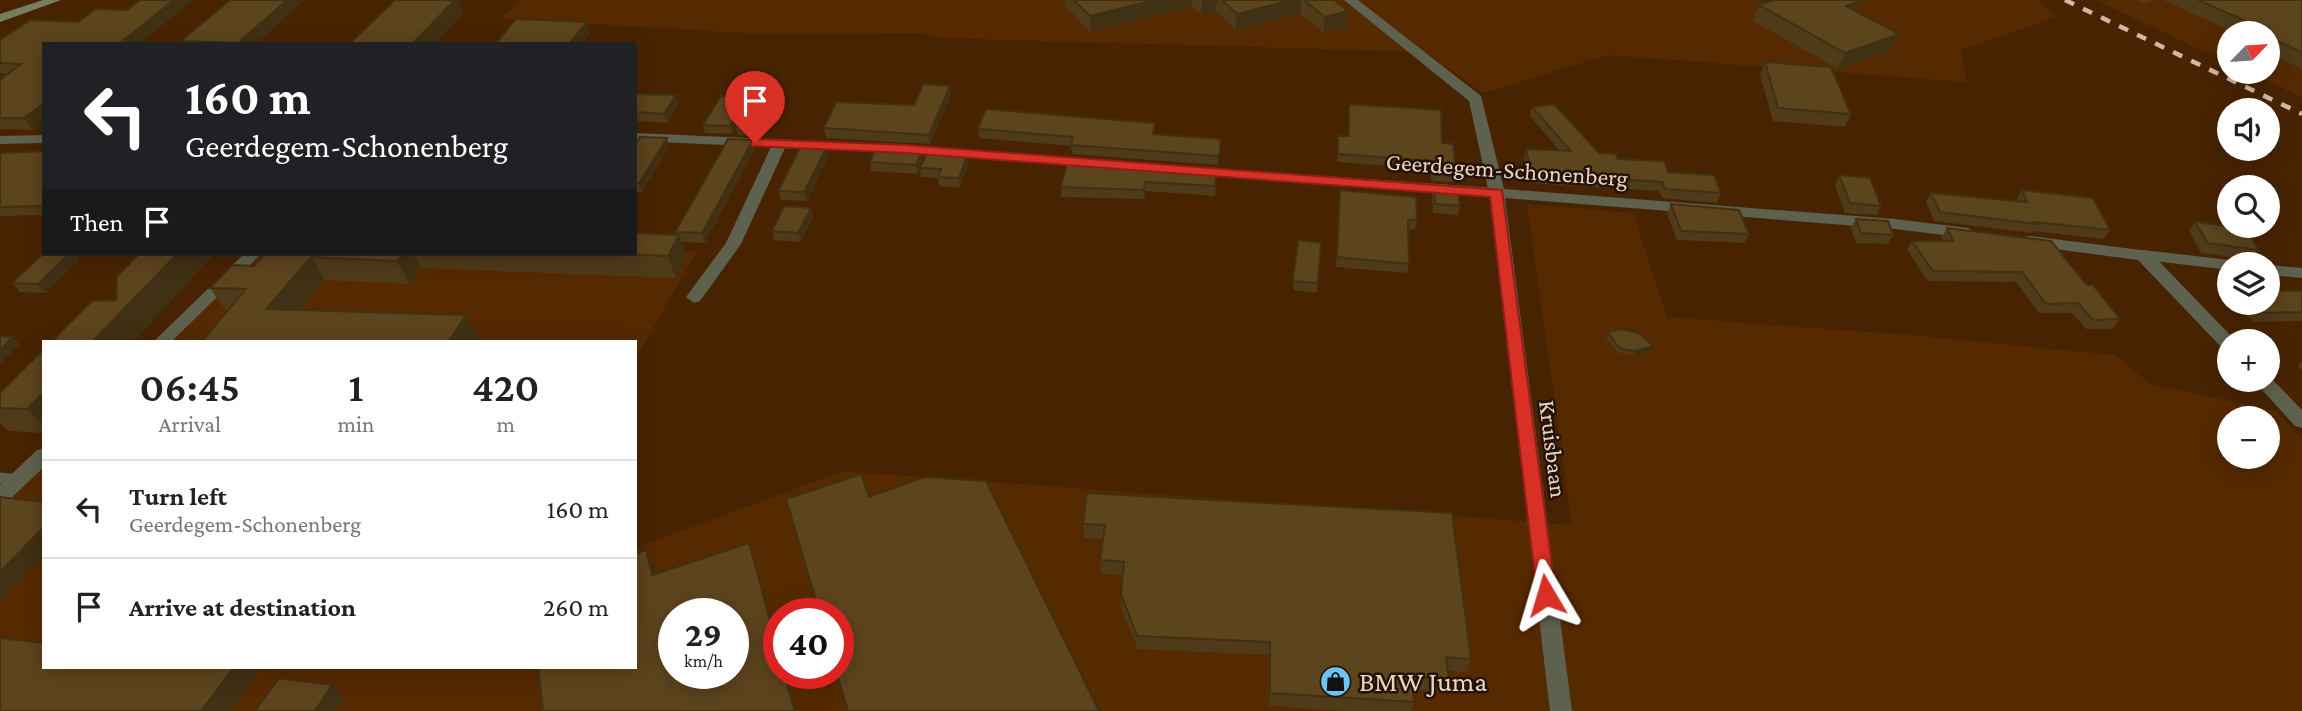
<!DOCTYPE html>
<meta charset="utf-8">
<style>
body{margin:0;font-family:"Crimson Pro",serif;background:#f2f2f2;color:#222;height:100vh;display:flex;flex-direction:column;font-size:26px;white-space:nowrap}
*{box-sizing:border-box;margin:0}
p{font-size:23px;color:#767676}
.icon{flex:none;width:38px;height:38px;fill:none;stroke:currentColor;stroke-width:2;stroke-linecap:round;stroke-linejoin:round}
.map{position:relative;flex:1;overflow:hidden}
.side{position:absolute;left:42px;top:340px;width:595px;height:329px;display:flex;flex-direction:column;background:#fff;border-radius:0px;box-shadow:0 4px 18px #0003}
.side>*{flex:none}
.guide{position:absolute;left:42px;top:42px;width:595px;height:214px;border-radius:0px;box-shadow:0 4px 18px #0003;background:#202124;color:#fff;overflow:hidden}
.needle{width:46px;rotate:65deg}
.controls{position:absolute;left:2217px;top:21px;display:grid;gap:14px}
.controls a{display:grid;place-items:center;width:63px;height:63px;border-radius:50%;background:#fff;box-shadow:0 4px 18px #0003;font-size:35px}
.speed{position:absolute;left:658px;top:598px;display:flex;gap:14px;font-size:35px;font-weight:700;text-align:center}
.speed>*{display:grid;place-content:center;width:91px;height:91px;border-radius:50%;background:#fff;box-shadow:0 4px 18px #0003;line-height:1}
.speed small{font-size:18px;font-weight:400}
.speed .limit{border:10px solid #d22;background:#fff;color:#111}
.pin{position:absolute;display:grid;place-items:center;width:60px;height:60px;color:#fff;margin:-72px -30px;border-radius:50% 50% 50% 0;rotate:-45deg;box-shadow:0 0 7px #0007}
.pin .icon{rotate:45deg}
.me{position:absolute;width:77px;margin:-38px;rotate:353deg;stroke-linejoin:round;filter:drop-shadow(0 0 5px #0008)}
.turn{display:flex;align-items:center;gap:24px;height:147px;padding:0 28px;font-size:32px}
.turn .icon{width:91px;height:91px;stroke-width:2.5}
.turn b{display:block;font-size:49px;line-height:60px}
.then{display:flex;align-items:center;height:66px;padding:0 28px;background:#0003;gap:14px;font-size:26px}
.eta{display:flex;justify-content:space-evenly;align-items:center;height:119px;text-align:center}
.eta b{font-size:42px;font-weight:600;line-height:49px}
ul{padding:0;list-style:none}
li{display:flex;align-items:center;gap:21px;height:98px;padding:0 28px;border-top:2px solid #e0e0e0}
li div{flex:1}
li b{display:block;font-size:26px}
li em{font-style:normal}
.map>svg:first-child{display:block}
.built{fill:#562a00;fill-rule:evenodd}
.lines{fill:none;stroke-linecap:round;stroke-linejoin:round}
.service{stroke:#5d614d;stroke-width:11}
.minor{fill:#5d614d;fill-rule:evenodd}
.tertiary{fill:#5d614d;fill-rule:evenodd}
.secondary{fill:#777d5d;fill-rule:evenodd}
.rail{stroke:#d2b8a5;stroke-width:4.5;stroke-dasharray:10 10;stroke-linecap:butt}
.wall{fill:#4f3a19}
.shaded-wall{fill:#403014}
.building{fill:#5c441d;stroke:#403014;stroke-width:2;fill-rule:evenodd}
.route{fill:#d93025;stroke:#8d1f18;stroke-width:2}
.labels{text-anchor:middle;stroke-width:5;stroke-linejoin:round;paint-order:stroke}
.street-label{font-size:24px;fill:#ecd4c3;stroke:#231206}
.near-poi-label{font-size:28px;fill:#ecd4c3;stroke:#231206;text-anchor:start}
</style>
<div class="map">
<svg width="2302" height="711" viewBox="0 0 2302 711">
<rect width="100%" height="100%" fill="#482302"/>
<path class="built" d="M522,0H2038L2056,17L1961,50L1966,82L1608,55L1483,93L1425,52L942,38L921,33L761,34L501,18Z
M2095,0H2302V97L2248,72H2268V33H2230L2229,63Z
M1527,204L1633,213L1667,317L1909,335L2115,355L2150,384L2276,411L2302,439V711H0V476L29,478L44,463V667H635V548L843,471L1572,525ZM2230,418H2268V457H2230ZM674,614H733V674H674ZM779,614H838V674H779Z
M635,248L697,251L635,360V341H164L250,254H635Z"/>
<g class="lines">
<path class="service" d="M0,478L18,480"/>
<path class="minor" d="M635,133L906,145L1089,159L1096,163L1089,167L906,153L785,148L741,244L700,301L694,303L686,297L726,243L771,147L635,141Z
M44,135V143L0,144V136Z
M1193,167L1497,188L1505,193L1497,198L1188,174L1186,171Z
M2143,250L2230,260L2238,264H2230V270L2137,259L2135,255L2137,251Z
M244,254H261L172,341H154Z
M2268,265L2302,268V278L2268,275Z
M44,448V467L7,502L0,505V485L37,450Z"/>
<path class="tertiary" d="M1344,0H1358L1481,96L1504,189L1895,219L1968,228L1976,233L1968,238L1895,229L1505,198L1572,711H1550L1489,193L1469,101Z
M2030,236L2149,251L2236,341H2230V352L2224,350L2138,260L2024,245L2022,241L2024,237Z
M2268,375L2302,410V428L2295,426L2253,380H2268Z"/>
<path class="secondary" d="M43,0H61L0,22V14Z"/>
<path class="rail" d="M2065,0L2302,114"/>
</g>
<path class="wall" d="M194,0L44,44V121L33,130L0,129V80L8,74L0,73V40L127,10Z
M230,0H304L256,44H183L181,41Z
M1065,0H1334L1346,27L1323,33L1300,13L1236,30L1216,11L1201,15L1192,6L1090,32L1065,5Z
M2137,0H2155L2145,4Z
M2163,0H2302V69L2268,53V33H2236Z
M1759,5L1856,12L1891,50L1838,69L1753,21Z
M1765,62L1851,114L1845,127L1773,121L1760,75Z
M635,94L679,104L667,123L635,121Z
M951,95L930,144L826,138L824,128Z
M745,97L747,105L744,110L769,111L771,120L762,136L738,135L735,127L732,134L705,133L703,125Z
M1349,104L1442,143L1456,174L1455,182L1431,181L1430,169L1337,162L1338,136H1348Z
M1532,107L1599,153L1617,159L1668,172L1721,193L1717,203L1662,198L1659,191L1529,183L1524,158L1526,149L1559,150L1530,116Z
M978,129L1155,134L1221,139L1218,165L1072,154L1071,146L979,138Z
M753,140L755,149L705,243L681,242L686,257L676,278L421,268L410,284L325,280L300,310L478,338L476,341H202L228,311H226L210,288L254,266L265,254H635L676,234L675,232Z
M635,145L669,147L642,192H635Z
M924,148L925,156L969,162L960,188L939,186L938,178L921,177L920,169L918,174L871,171L870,162Z
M44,151V215L0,216V153Z
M828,157L807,201L781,200L778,191Z
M1068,159L1217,179L1215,196L1145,191L1144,199L1061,197V187Z
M1839,175L1881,206L1877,215L1845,213L1835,185Z
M1434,186L1460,206L1458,215L1433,213L1432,196Z
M1340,190L1417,220L1415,230L1408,229L1409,264L1407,273L1336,267Z
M2022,190L2110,230L2104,239L2033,231L2032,233L1934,221L1926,202L1931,193L2017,201L2016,200Z
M1671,204L1749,234L1745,243L1677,240L1667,214Z
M811,208L813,217L801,242L774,240L772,231Z
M1856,219L1893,235L1888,244L1856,243L1851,228Z
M2195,222L2259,250L2251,260L2201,253L2189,231Z
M1947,228L2087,285L2120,319L2113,329H2086L2072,313H2039L2016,282L1928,281L1907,250L1912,241H1943L1942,237Z
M1298,240L1321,243L1317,293L1293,290Z
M44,254H74L79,260L46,293L20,292L12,283Z
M2302,291V321L2253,322L2234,303H2268Z
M1608,332L1653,346L1651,351L1633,355L1620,353L1614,349L1606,337Z
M44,349V433L8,431L0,423V393Z
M2302,361V370L2298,366Z
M1087,493L1471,659L1467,672L1448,671L1449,679L1445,692L1413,690L1414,702L1411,711H1344L1269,706V655L1138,649L1121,608V594L1123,575L1101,574L1100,560L1103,539L1084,538L1083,524Z"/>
<path class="shaded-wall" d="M174,0H194L139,44H119Z
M287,0H304L256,44H239L238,43Z
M455,0H458L464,13L435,44H412Z
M1155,0H1192V6L1090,32V16Z
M1202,0H1217L1216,11L1201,15Z
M1291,0H1301L1300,13L1236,30L1237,14Z
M1861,1L1854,17L1846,6Z
M1348,11L1346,27L1323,33L1325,17Z
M587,22L590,33L582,44H569Z
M1899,34L1891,50L1838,69L1845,53Z
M950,86L951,95L930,144L929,135Z
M676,95L679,104L667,123L664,114Z
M745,97L747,105L732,134L730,126Z
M44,103V121L33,130L24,118Z
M769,111L771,120L762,136L760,127Z
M667,138L669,147L642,192L639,183Z
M753,140L755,149L705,243L702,233Z
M826,148L828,157L807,201L804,192Z
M924,148L925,157L918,174L916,165Z
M968,153L969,162L960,188L959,178Z
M811,208L813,217L801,242L798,233Z
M679,235L686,257L676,278L668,256Z
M69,254H74L79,260L46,293L38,284Z
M177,254H215L134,341H93Z
M403,254H414L421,268L410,284L397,261Z
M311,257L325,280L281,332L266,309Z
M466,315L478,338L476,341H449Z
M13,337L20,344L0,364V350Z
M1653,346L1651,351L1633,355L1635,351Z
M44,392V427L27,409Z
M44,527V555L0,600V572Z
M749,543L755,561L779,647V653Z
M646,550L654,568L660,593L652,575Z
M234,667H262L230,711H201Z
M784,674H786L796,711H795Z
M332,685L344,698L335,711H315Z"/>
<path class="building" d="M140,0H174L119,44H44V103L24,118H0V80L21,64L0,63V40L30,20L78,22L96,9L127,10Z
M230,0H287L238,43L181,41Z
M395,0H455L412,44H349Z
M1074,0H1155L1090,16Z
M1222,0H1291L1237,14Z
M1304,0H1334L1348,11L1325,17Z
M1774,0H1859L1861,1L1846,6L1899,34L1845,53L1759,5Z
M2198,0H2302V52L2268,37V33H2261L2253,30L2259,27Z
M516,19L587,22L569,44H495Z
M1765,62L1831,67L1851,114L1778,108Z
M923,84L950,86L929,135L824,128L836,102L914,105Z
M635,94L676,95L664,114L635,112Z
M721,96L745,97L730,126L703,125Z
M1349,104L1441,110L1442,143L1453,144L1456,174L1433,172L1432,161L1338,154V136H1349Z
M1554,104L1599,153L1616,154L1617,159L1664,161L1668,172L1714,175L1721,193L1665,189L1662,182L1531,173L1526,149L1571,151L1532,107Z
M986,109L1155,123L1153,134L1221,139L1219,156L1071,145L1073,137L978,129Z
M744,110L769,111L760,127L735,126Z
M640,137L667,138L639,183H635V145Z
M728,139L753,140L702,233L675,232Z
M877,145L924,148L916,165L870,162Z
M801,146L826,148L804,192L778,191Z
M928,150L968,153L959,178L938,177L941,169L920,168Z
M44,151V206L0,207V153Z
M1068,159L1217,170L1215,186L1145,182L1144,190L1061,187Z
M1839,175L1870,178L1881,206L1850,203Z
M1434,186L1458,188L1460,206L1435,204Z
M1340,190L1416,197L1417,220H1408L1409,264L1337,257Z
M2022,190L2093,198L2110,230L2035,222L2037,224L1940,212L1931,193L2027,202Z
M1671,204L1739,210L1749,234L1681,231Z
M784,206L811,208L798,233L772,231Z
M1856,219L1888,221L1893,235L1861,233Z
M2195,222L2245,228L2259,250L2208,243Z
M1947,228L2051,241L2087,285H2093L2120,319L2093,320L2078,303L2046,304L2022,272L1933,271L1912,241H1953Z
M635,233L679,235L668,256L623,254H635Z
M1298,240L1321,243L1318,283L1293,281Z
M44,253L69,254L38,284L12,283Z
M139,254H177L93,341H52L92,301L116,300L117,276Z
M265,254H403L397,261L311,257L266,309L466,315L449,341H202L246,289L210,288L232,265L254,266Z
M2268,291H2302V312L2261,313L2251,303H2268Z
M1622,329L1639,333L1653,346L1635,351L1622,349L1616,344L1608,332Z
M0,336L13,337L0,350Z
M44,349V392L27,409L0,408V393Z
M861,474L869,497L925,477L986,481L1099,711H848L837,674L838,614H820L786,499Z
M1087,493L1452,513L1471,659L1446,657L1449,679L1412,677L1414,702L1270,693V642L1137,636L1121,594L1124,562L1100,560L1105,525L1083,524Z
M0,497L44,502V527L0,572Z
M749,543L779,653V674H784L795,711H543L538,667H635V554L646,550L652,575ZM674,614H733V674H674Z
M0,638L44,643V667H234L201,711H0Z
M279,678L332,685L315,711H255Z"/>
<path class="route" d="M755,139L906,145L1502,190L1556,595L1553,601L1546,603L1540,601L1537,595L1490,197L906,153L751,146V140Z"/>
<defs>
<symbol id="shop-disc" viewBox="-11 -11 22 22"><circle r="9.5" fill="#6fc2f4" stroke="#231206"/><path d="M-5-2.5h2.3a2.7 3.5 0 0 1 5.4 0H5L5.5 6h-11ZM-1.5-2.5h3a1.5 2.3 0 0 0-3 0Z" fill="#111"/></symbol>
</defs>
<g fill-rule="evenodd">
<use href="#shop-disc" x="1318" y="664" width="35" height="35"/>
</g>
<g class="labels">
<g class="street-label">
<text transform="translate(1507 170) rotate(4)" y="8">Geerdegem-Schonenberg</text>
<text transform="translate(1553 449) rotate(83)" y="8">Kruisbaan</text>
</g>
<g class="near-poi-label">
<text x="1359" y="691">BMW Juma</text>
</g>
</g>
</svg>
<div class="controls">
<a><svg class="needle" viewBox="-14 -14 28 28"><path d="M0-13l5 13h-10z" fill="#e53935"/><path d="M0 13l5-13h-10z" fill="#767676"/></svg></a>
<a><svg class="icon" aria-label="sound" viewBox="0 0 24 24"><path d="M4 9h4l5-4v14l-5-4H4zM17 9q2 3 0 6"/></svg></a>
<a><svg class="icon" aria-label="search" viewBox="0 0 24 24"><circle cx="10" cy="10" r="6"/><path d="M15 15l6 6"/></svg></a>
<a><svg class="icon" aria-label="layers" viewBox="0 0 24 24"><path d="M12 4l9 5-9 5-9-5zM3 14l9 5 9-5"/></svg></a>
<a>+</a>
<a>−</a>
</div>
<div class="speed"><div>29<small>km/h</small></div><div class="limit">40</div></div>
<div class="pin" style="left:755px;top:143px;background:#d93025"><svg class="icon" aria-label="arrive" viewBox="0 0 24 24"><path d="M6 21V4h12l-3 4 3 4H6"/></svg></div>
<svg class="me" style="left:1546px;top:595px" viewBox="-20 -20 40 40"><path d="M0-17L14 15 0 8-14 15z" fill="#d93025" stroke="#fff" stroke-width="4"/></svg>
<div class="guide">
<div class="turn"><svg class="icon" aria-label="left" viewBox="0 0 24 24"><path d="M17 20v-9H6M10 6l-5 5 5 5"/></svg><div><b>160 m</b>Geerdegem-Schonenberg</div></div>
<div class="then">Then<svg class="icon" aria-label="arrive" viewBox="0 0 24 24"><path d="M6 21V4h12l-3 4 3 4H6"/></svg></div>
</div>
<section class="side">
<div class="eta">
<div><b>06:45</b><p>Arrival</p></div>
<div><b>1</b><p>min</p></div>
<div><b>420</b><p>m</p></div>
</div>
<ul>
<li><svg class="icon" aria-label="left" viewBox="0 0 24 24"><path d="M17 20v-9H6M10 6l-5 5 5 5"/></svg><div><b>Turn left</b><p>Geerdegem-Schonenberg</p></div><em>160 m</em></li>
<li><svg class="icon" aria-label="arrive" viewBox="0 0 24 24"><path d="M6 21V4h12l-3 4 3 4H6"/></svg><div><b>Arrive at destination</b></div><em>260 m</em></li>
</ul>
</section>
</div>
